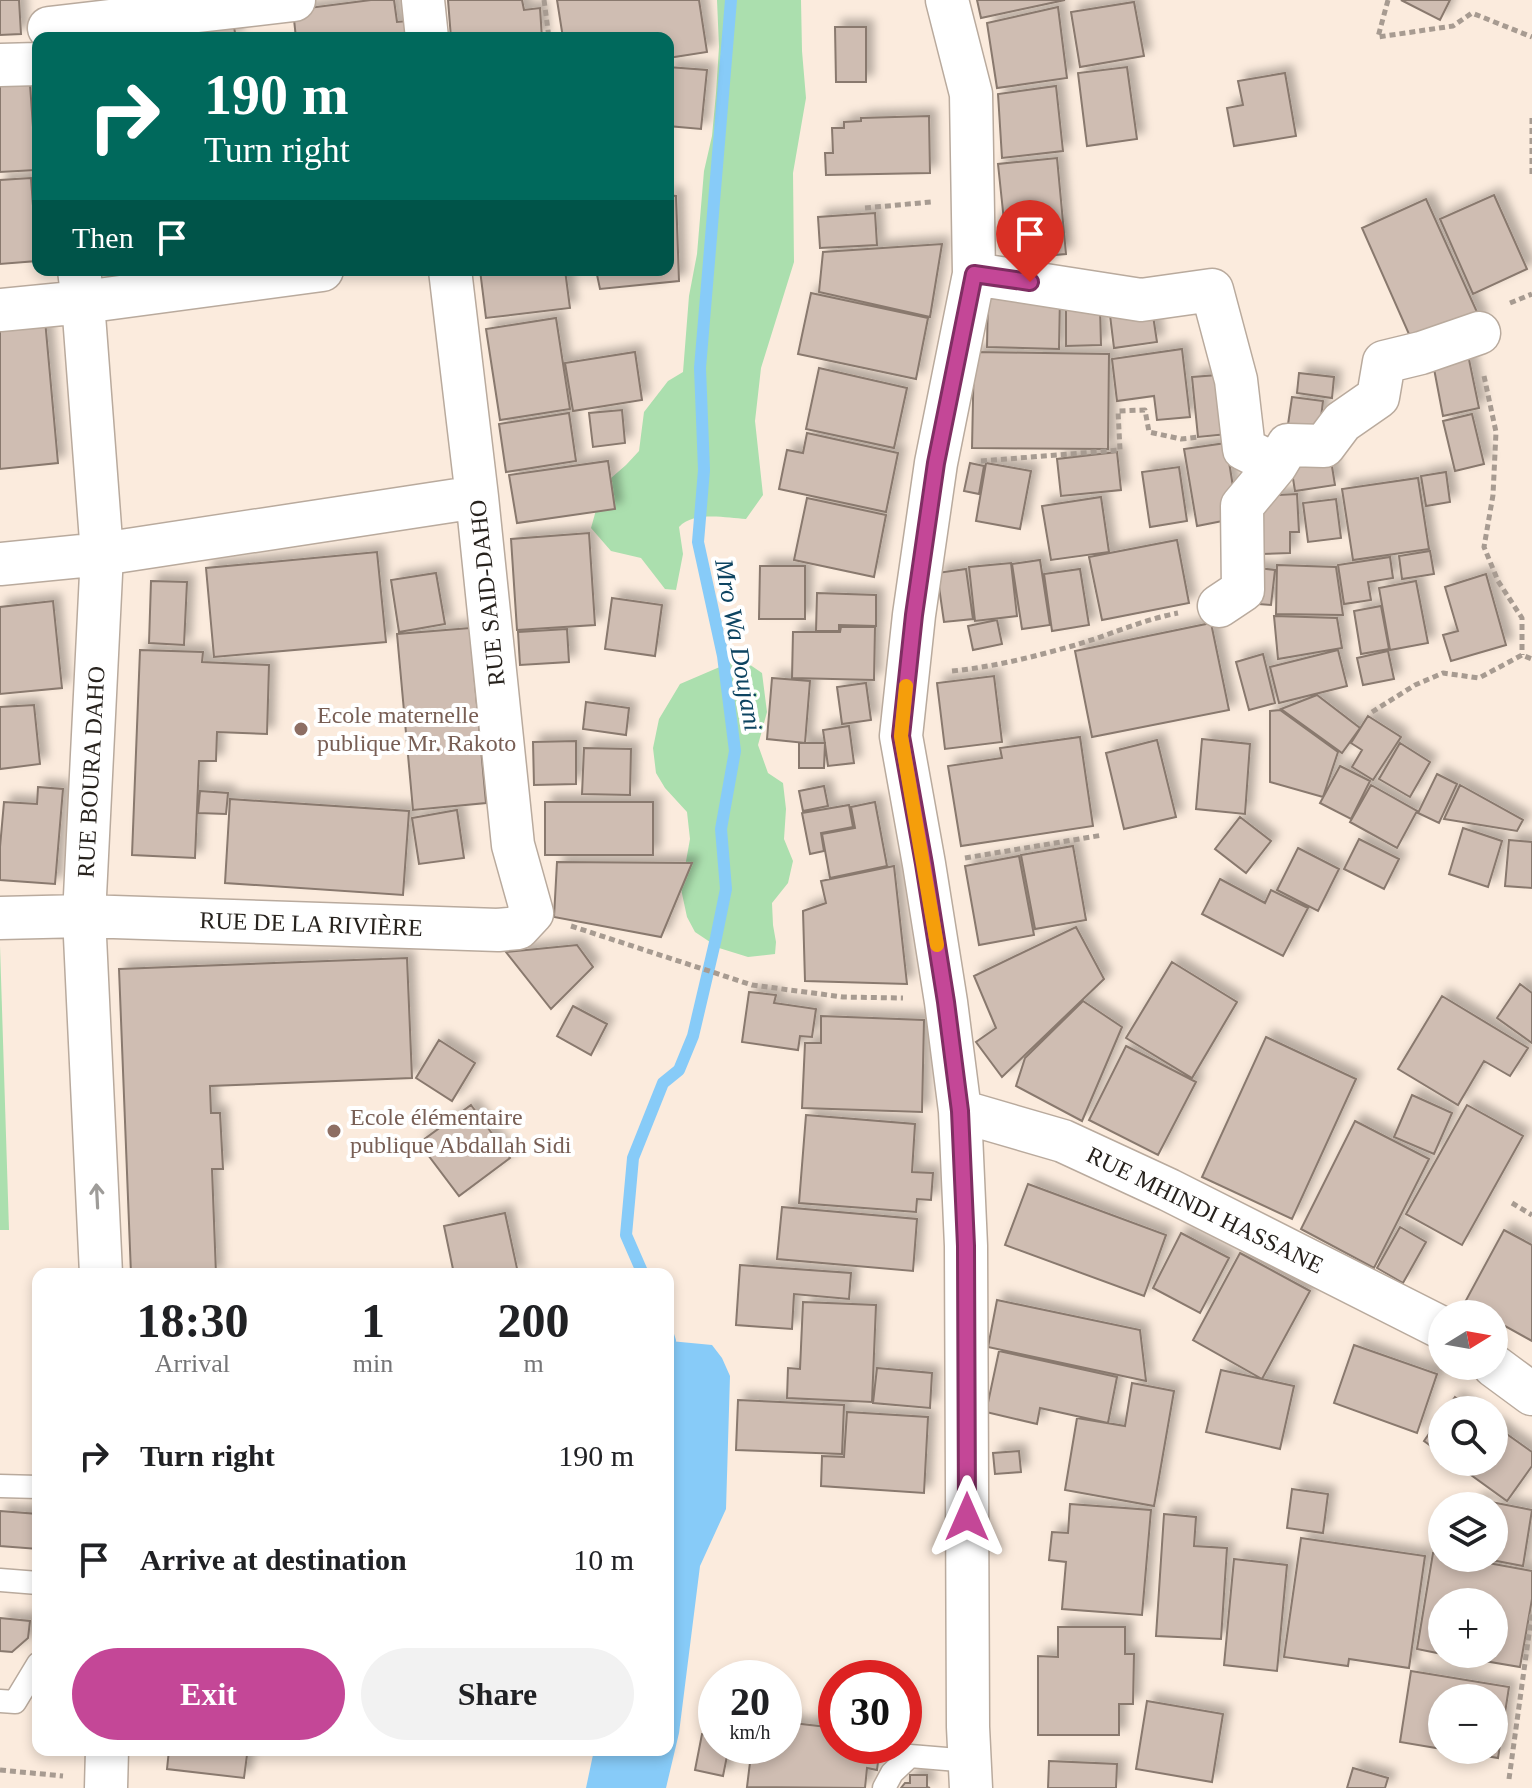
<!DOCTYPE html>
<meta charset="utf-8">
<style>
body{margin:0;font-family:Georgia,serif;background:#f2f2f2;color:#202124;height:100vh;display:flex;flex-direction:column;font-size:30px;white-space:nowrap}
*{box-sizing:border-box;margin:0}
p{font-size:26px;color:#757577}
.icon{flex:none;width:44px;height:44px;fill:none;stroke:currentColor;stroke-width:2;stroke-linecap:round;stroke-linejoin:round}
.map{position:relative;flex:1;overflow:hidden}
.panel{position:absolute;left:32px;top:1268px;width:642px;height:488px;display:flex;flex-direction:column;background:#fff;border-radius:16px;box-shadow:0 4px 12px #0003}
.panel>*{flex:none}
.banner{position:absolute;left:32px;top:32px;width:642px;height:244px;border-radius:16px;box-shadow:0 4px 12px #0003;background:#00695c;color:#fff;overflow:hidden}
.needle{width:52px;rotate:79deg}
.tools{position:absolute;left:1428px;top:1300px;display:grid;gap:16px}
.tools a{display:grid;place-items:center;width:80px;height:80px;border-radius:50%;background:#fff;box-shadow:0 4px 12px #0003;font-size:40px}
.speed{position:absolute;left:698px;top:1660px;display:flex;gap:16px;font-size:40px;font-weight:700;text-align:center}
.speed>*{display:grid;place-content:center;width:104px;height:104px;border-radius:50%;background:#fff;box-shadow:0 4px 12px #0003;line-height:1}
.speed small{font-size:20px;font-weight:400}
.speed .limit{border:12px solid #d22;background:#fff;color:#111}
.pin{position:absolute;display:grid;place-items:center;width:68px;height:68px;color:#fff;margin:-82px -34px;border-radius:50% 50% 50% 0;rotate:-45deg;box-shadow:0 0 8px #0007}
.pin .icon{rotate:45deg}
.me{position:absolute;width:88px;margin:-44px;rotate:0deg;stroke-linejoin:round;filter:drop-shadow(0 0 6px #0008)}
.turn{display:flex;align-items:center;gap:28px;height:168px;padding:0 40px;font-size:36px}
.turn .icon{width:104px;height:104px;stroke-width:2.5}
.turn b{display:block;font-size:56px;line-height:68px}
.then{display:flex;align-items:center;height:76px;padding:0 40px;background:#0003;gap:16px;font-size:30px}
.eta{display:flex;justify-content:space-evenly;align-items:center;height:136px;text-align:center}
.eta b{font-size:48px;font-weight:700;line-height:56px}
.cta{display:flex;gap:16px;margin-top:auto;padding:16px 40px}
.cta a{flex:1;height:92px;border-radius:48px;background:#c44797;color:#fff;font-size:32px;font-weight:700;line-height:92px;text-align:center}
.cta a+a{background:#f2f2f2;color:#202124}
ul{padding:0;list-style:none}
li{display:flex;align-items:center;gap:24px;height:104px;padding:0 40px}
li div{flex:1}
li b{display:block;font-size:30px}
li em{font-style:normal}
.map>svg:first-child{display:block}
.green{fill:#abdfae}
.water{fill:#87cbf8}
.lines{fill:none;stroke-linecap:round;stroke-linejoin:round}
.stream{stroke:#87cbf8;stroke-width:12}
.building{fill:#cfbdb2;stroke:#89796e;stroke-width:2;filter:url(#shadow)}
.lane-casing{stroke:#b9aa9d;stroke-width:25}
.street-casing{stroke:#b9aa9d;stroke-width:45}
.path{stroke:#a79b91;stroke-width:5;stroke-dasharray:6 4;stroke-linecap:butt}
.lane{stroke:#fff;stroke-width:22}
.street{stroke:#fff;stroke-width:42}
.oneway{stroke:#9e9c99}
.route-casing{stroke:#7f2e62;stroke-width:20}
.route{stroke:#c44797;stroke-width:14}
.slow{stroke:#f59e0b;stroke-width:14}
.education-dot{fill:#8d6e63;stroke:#fff;stroke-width:3}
.labels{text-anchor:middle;stroke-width:8;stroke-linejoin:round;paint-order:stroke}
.street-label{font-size:24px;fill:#27221d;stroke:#fff}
.education-label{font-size:24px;fill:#785e54;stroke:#fff;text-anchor:start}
.water-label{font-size:26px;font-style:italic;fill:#0d4461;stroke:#fff}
</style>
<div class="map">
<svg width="1532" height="1788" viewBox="0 0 1532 1788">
<defs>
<filter id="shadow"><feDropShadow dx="7" dy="-7" stdDeviation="4" flood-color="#0004"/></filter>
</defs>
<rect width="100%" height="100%" fill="#fbebdd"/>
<path class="green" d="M717,0H801L802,51L806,98L793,173L794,262L761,368L755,421L763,495L746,519C726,518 694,511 679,527L683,554L676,590L665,589L641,558L611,551L591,528L603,485L626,465L639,451L644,412L668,381L683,372L689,296L697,254L704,171L712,136L716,93L719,47Z
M743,660L762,673L767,712L758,745L768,773L783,783L786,809L784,839L793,861L788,883L772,903L773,925L776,942L775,954L748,957L719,948L695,932L687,917L681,889L690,839L687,812L665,788L656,773L653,748L659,719L680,684L729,663Z
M0,946L9,1230H0Z"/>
<path class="water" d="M670,1341L712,1345L722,1358L730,1376L726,1509L700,1566L679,1733L666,1788H586L594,1750H668V1343Z"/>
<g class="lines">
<path class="stream" d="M643,1274L626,1235L633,1158L663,1083L679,1070L693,1036L716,938L726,889L721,829L735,751L723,656L698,542L704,470L700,368L731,0
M668,1335L670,1341L668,1347"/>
</g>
<path class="building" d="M0,0H19L21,34L0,35Z
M371,0H394L397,22L408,21L410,38H296L293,10Z
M448,0H522L524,10L540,8L542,38H451Z
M557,0H699L707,52L668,58V38H563Z
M977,0H1065L981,18Z
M1401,0H1450L1440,20Z
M1134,2L1144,56L1080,67L1071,12Z
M1058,7L1067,78L997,88L987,23Z
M234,27L236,38H195V33Z
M835,27H866V82H836Z
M668,67L707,70L701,129L668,126Z
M1127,67L1137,139L1087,146L1078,73Z
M1285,73L1296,136L1234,146L1227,108L1243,105L1238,81Z
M30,84L36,170L0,172V86Z
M1056,86L1063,151L1002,158L998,94Z
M929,116L930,173L826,175L825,153H833L832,128H844V122L861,121V118Z
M1057,158L1066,254L1008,259L998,164Z
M31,178L37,261L0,264V180Z
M668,195L676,196L679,281L600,289L596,270H668Z
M1494,195L1527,269L1473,294L1440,219Z
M1426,199L1481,321L1416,350L1362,228Z
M875,213L877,245L820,248L818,217Z
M942,244L930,317L819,292L823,252Z
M480,270H565L570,308L486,318Z
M811,293L928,318L916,379L798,354Z
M988,295L1060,296L1059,349L987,347Z
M1066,307H1100L1101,345L1066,346Z
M1152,309L1157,342L1114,348L1110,315Z
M556,318L570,409L500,420L486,329Z
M45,320L58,463L0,469V324Z
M1466,345L1479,408L1443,416L1431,353Z
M1182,349L1190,417L1157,420L1154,396L1117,401L1112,359Z
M635,352L642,400L573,411L565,363Z
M974,352L1109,354L1108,449L972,448Z
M819,368L907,388L894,448L806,429Z
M1299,373L1334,377L1332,398L1297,393Z
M1231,374L1237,433L1198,437L1192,377Z
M1292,397L1323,401L1318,442L1286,438Z
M622,410L625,443L593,447L589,413Z
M569,413L576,461L506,472L499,424Z
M1472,414L1484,464L1455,471L1443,421Z
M807,433L898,453L886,512L779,489L787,450L803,453Z
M1226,443L1238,518L1197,526L1184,449Z
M1329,448L1335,485L1295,491L1291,466Z
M1117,452L1121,490L1061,496L1057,459Z
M608,461L615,509L517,523L509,475Z
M970,463L984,466L979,494L964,491Z
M986,463L1031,471L1020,529L976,521Z
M1179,467L1187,521L1150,527L1142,472Z
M1446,472L1450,502L1426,506L1421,476Z
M1418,478L1429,549L1353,560L1342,489Z
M1297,494L1299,532H1290V553L1262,554L1260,496Z
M1101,497L1109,552L1051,560L1042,506Z
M807,498L886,515L874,577L794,560Z
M1336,499L1341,538L1308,542L1303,503Z
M589,533L595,625L517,630L511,539Z
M1177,540L1189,603L1102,620L1089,557Z
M1430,551L1434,574L1402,579L1399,556Z
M377,552L386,642L214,657L206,568Z
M1390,557L1393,578L1368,582L1371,600L1344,604L1338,565Z
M1040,560L1050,625L1022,629L1012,564Z
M1011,563L1017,616L975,621L969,567Z
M1277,565L1336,567L1343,615L1276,614Z
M760,566H805V619H759Z
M1249,567L1275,570L1271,605L1245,603Z
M966,569L973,619L944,622L937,573Z
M1080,569L1089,625L1052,631L1044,574Z
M436,573L445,624L399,632L391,580Z
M1486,574L1506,645L1451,661L1443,635L1458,631L1445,587Z
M151,581L187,582L184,645L149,643Z
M1416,581L1428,643L1390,650L1379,588Z
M817,593L876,595V626L839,625V631H816Z
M612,598L662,605L655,656L605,649Z
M53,601L62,688L0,694V607Z
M1381,606L1389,649L1361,654L1354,611Z
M1274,616L1337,618L1342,648L1278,659Z
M997,620L1002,644L973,650L968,626Z
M1211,623L1229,710L1092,737L1075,651Z
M841,627H875L874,680L792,678L793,632H840Z
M470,628L486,803L413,810L397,634Z
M567,629L569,662L520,665L518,632Z
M140,650L203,652L202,662L269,665L267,734L217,732L216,761H199L195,858L132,855Z
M1338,650L1347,686L1279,703L1270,667Z
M1388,651L1394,679L1363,685L1357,658Z
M1263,654L1275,703L1249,710L1236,662Z
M994,676L1002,742L945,749L937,683Z
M772,678L810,681L805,743L767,739Z
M866,683L871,720L842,724L837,687Z
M1317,695L1360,728L1342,753L1281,709Z
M586,702L629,708L626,735L583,729Z
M34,705L40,764L0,769V707Z
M1280,710L1338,752L1323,797L1270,782V711Z
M1368,716L1401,737L1373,780L1352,767L1362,750L1351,743Z
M849,726L854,763L828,766L823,730Z
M1080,737L1093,826L961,846L948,766L1002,758L1000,748Z
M1202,739L1250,744L1245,814L1196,809Z
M1157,740L1176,817L1124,829L1106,753Z
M576,741V784L534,785L533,742Z
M799,743H825L824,768H799Z
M1400,743L1430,762L1410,797L1379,779Z
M584,748L631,749L630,795L582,794Z
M1340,766L1370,781L1351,819L1320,803Z
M1437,774L1457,784L1439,823L1418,813Z
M1371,785L1417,811L1397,848L1350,822Z
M1460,785L1523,820L1517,831L1444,819Z
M824,786L828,806L803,811L799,791Z
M38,787L63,789L55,884L0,880V847L4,802L37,804Z
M200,791L228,793L226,814L198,813Z
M230,799L409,811L403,895L225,883Z
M545,802H653V855H545Z
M875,802L887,866L830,878L822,834L855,828L851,807Z
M849,805L853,827L821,833L824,851L810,854L802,813Z
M457,810L464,858L419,864L412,818Z
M1240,817L1271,841L1246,873L1215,849Z
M1463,828L1502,841L1488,887L1449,874Z
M1359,839L1399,859L1384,889L1344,869Z
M1509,840L1532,842V888L1505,886Z
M1073,846L1086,920L1035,929L1021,855Z
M1298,848L1339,869L1318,911L1277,890Z
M1019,856L1034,935L979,945L965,866Z
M557,862L692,863L661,937L554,917Z
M894,866L907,984L805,981L803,911L826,903L821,881Z
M1220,879L1265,903L1271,890L1308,908L1283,956L1202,914Z
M1076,927L1104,979L1002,1077L976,1042L996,1028L974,976Z
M577,945L593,967L551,1009L506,952Z
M407,958L412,1078L210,1086L211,1113H220L223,1169H212L216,1274H131L119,969Z
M1172,962L1237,1002L1192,1078L1126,1038Z
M1520,984L1532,993V1043L1497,1018Z
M749,992L776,995L774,1003L816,1009L812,1037L800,1036L798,1050L742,1042Z
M1442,996L1528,1048L1510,1076L1484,1061L1458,1105L1398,1069Z
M1083,1001L1122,1027L1082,1121L1016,1086L1025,1058Z
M573,1006L607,1024L591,1055L557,1036Z
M821,1016L924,1020L922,1112L802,1108L805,1043H821Z
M1266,1037L1356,1079L1292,1219L1202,1177Z
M439,1040L475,1063L452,1101L416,1078Z
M1126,1046L1196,1082L1158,1155L1089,1120Z
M1412,1095L1452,1113L1434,1154L1394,1137Z
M471,1105L510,1158L459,1196L419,1143Z
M1467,1105L1523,1136L1462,1245L1406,1214Z
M806,1115L915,1124L912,1172L933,1173L931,1200L917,1199L916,1212L799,1203Z
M1355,1121L1429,1159L1374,1268L1301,1229Z
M1028,1184L1166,1235L1144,1296L1005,1245Z
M782,1207L917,1219L913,1271L777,1259Z
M505,1213L518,1273L454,1274L444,1226Z
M1400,1227L1426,1242L1403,1283L1377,1268Z
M1504,1230L1532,1245V1341L1494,1320V1314H1482L1464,1304Z
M1181,1233L1229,1258L1200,1313L1153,1288Z
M1240,1253L1310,1291L1262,1379L1193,1340Z
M740,1265L851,1273L849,1299L794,1294L792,1329L736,1325Z
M997,1300L1140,1330L1146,1381L988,1347Z
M803,1302L876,1305L872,1402L787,1398L788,1368L800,1369Z
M1354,1345L1437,1374L1417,1433L1334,1403Z
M999,1351L1117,1377L1108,1423L1040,1408L1037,1424L986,1412Z
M877,1368L932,1373L930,1408L873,1403Z
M1221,1370L1294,1386L1280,1449L1206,1432Z
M1132,1383L1174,1391L1154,1506L1065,1490L1077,1418L1125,1426Z
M1455,1397L1474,1410H1446Z
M738,1400L844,1405L842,1454L736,1450Z
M847,1412L928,1417L924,1493L821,1486L822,1456L844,1457Z
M1442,1415V1454L1424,1441Z
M1494,1425L1532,1452V1466L1507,1501L1453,1462H1494Z
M1019,1451L1021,1472L995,1474L993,1453Z
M1292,1489L1328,1494L1323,1533L1287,1528Z
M1476,1499L1532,1510L1523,1566L1481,1558H1494V1506H1474Z
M1070,1504L1151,1510L1142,1615L1062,1609L1066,1562L1049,1560L1052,1532L1068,1533Z
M0,1511L38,1514V1549L0,1546Z
M1164,1514L1196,1517L1194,1546L1227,1548L1221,1639L1156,1636Z
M1301,1538L1425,1556L1409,1668L1349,1659L1348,1666L1284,1657Z
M1433,1553L1442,1555V1558H1461L1532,1571V1599L1520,1667L1443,1654H1494V1602H1442V1654L1417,1649Z
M1234,1559L1287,1565L1277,1671L1224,1665Z
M0,1618L30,1621L28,1638L12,1652L0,1651Z
M1058,1627H1125V1654H1134L1133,1704H1119V1735H1038V1656L1058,1657Z
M1411,1671L1509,1687L1498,1758L1451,1750H1494V1698H1442V1749L1400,1742Z
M1147,1701L1223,1714L1212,1782L1136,1769Z
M784,1722L836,1728V1746H880L877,1770L867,1768L865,1788L747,1787L752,1746H784Z
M702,1734L716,1736V1746H729L723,1776L695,1770Z
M169,1750H200L247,1755L244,1778L167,1769Z
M1049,1761L1117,1764L1116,1788H1048Z
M1353,1768L1388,1778L1385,1788H1347Z
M910,1775H927V1787L930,1788H901L905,1783H910Z"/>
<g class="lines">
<defs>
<path id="lane" d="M0,1486L38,1487
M0,1580L38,1583
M0,1701L15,1702L38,1664
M884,1788L892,1773L910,1756L970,1761"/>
<path id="street" d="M423,0L427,38
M947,0L971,94L974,274L936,463L914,615L901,736L924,864L946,1002L960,1111L966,1246L968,1727L971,1788
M49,28L294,0
M0,65L38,64
M79,270L83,302L102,554L84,916L101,1274
M974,274L1141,300L1212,290L1236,380L1244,449L1276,465
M0,310L83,302L322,270
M0,564L102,554L477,497
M1219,606L1243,590L1242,506L1276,465L1288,445L1324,446L1342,422L1378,397L1384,362L1421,353L1479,333
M0,918L84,916L498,930L518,928L532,913L513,845L477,497L450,270
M960,1111L1063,1141L1169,1190L1442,1328
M1494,1366L1532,1394
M106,1788L107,1750"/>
</defs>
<use href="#lane" class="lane-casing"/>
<use href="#street" class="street-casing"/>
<path class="path" d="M544,0L549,38
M1388,0L1378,37L1453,26L1472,13L1532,37
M1532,118V177
M865,208L931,202
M1510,303L1532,294
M1484,376L1496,432L1493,495L1484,547L1498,581L1522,618V655
M981,461L1120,450L1118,411L1145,410L1149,432L1181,439L1199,437
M952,671C993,667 1033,657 1072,646C1108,636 1141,620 1178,613
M1372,712L1415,685L1443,673L1479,678L1522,655L1532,659
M965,858L1103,835
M571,926L752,985L843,997L903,998
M1512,1203L1532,1215
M0,1770L63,1776
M1509,1779L1532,1612"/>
<use href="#lane" class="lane"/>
<use href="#street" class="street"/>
</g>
<defs><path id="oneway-shaft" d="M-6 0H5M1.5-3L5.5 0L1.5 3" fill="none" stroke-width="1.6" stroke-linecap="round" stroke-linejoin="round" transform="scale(2)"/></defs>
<use class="oneway" href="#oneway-shaft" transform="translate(97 1196) rotate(-93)"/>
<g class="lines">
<defs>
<path id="route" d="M967,1517L966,1246L960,1111L946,1002L924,864L901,736L914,615L936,463L974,274L1030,282"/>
</defs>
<use href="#route" class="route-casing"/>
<use href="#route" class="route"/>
<path class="slow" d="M906,686L901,736L937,945"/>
</g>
<g class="education-dot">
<circle cx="301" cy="729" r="8"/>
<circle cx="334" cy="1131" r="8"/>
</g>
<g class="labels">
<g class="street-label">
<text transform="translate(487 593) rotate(-96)" y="8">RUE SAID-DAHO</text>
<text transform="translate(91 772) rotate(-87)" y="8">RUE BOURA DAHO</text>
<text transform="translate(311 924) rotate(2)" y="8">RUE DE LA RIVIÈRE</text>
<text transform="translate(1205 1210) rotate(26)" y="8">RUE MHINDI HASSANE</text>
</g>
<g class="education-label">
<text x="317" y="723">Ecole maternelle<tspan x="317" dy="28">publique Mr. Rakoto</tspan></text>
<text x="350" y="1125">Ecole élémentaire<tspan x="350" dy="28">publique Abdallah Sidi</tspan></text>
</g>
<g class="water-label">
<text transform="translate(739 645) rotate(80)" y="9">Mro Wa Doujani</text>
</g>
</g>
</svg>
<div class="tools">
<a><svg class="needle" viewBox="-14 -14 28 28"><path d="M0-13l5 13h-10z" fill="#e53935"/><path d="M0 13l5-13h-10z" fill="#757577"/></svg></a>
<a><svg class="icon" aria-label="search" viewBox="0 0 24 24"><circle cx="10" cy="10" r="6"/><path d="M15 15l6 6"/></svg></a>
<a><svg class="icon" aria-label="layers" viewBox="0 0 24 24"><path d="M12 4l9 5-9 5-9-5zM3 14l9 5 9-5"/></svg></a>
<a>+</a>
<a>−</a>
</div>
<div class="speed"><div>20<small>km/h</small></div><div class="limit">30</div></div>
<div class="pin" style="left:1030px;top:282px;background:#d93025"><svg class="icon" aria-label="arrive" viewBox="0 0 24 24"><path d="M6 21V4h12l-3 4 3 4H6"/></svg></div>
<svg class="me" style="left:967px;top:1517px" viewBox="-20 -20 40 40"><path d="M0-17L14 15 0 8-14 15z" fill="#c44797" stroke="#fff" stroke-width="4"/></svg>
<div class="banner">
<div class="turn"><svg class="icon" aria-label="right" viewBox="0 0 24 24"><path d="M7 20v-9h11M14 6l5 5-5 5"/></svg><div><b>190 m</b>Turn right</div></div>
<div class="then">Then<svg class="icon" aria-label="arrive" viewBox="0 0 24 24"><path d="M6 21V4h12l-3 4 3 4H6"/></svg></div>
</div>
<section class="panel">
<div class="eta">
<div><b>18:30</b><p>Arrival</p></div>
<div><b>1</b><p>min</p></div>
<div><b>200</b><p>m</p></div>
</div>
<ul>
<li><svg class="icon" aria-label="right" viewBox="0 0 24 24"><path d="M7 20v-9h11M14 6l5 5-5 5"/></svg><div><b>Turn right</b></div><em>190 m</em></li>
<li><svg class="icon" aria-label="arrive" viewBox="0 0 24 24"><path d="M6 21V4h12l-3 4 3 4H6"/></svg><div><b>Arrive at destination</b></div><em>10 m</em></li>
</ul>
<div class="cta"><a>Exit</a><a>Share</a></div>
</section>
</div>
